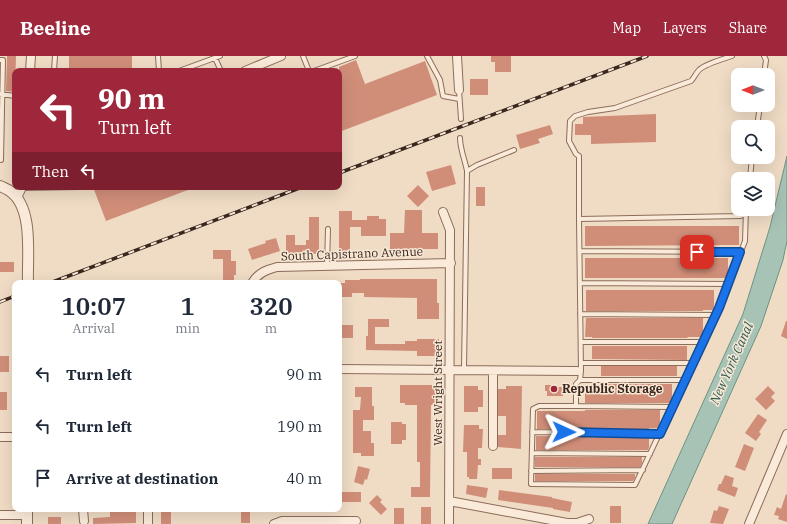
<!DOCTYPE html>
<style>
body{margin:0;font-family:"IBM Plex Serif",serif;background:#f2f2f3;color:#1f2937;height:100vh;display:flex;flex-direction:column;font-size:15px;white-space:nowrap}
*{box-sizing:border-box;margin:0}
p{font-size:13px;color:#747a83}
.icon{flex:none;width:22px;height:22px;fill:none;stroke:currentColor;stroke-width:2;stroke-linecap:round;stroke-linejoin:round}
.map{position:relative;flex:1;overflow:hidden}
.details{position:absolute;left:12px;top:224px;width:330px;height:232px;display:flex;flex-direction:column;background:#fff;border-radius:8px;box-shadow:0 4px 16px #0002}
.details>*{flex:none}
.guide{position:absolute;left:12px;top:12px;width:330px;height:122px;border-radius:8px;box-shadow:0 4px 16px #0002;background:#9e273c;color:#fff;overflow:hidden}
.needle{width:26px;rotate:270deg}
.controls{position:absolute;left:731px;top:12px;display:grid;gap:8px}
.controls a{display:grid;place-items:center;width:44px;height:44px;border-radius:8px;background:#fff;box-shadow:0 4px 16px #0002;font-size:20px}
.pin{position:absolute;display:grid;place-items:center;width:34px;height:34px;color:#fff;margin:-17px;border-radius:8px;box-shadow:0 2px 6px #0006}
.me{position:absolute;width:44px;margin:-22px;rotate:91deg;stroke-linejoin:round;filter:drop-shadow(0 0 3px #0008)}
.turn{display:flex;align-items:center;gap:14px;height:84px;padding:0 20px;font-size:18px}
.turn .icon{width:52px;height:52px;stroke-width:2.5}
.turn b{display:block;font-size:28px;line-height:34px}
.then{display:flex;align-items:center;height:38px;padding:0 20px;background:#0003;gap:8px;font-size:15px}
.eta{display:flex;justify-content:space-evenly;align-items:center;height:68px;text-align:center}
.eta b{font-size:24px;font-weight:600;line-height:28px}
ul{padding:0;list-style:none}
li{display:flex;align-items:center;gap:12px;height:52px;padding:0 20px}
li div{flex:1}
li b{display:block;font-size:15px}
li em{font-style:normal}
header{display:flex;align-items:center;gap:24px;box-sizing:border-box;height:56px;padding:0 20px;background:#9e273c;color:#fff}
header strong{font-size:19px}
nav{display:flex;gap:22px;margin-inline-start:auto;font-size:14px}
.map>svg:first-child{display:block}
.water{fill:#a7c3b6;stroke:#6c9382}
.building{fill:#d08e79}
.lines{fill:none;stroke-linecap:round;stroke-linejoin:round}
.service-casing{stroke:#8c6c5a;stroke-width:6}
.minor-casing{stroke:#8c6c5a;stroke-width:10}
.tertiary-casing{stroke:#8c6c5a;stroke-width:12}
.service{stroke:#faead9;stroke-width:4}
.minor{stroke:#faead9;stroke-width:8}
.tertiary{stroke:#faead9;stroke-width:10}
.rail-casing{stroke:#3c271e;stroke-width:3.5}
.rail{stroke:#f7e7d5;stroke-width:2;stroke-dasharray:6;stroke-linecap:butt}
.route-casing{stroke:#114b97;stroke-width:10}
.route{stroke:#1a73e8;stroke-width:7}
.poi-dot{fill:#9e273c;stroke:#f7e7d5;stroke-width:1.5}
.labels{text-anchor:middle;stroke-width:3;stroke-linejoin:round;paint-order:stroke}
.street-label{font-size:12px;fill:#3c271e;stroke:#f7e7d5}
.poi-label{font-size:12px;font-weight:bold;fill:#3c271e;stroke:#f7e7d5;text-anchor:start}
.water-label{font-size:13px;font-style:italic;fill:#2d5c51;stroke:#f7e7d5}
</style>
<header>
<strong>Beeline</strong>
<nav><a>Map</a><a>Layers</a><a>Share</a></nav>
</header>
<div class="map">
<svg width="787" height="468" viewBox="0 0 787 468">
<rect width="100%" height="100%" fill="#f0dcc5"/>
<path class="water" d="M787,100V185L783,204L761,270L672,468H648L743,258L770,171Z"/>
<path class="building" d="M7,0H16L15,36L6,35Z
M69,0H132V15H69Z
M491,0H511V16H495V6H491Z
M356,4L365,28L425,5L437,39L339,76V11Z
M470,23H488V39H470Z
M656,58V86L591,88V79H575V68H583V61Z
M550,69L553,78L538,83L540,87L520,93L516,79Z
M451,109L456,128L432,135L426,116Z
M418,129L429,140L418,151L407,140Z
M93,131H193V132L106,165Z
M476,131H485V150H476Z
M405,154H422V177H438V193H412V195H390V177H404Z
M339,155H352V164H367V160H379V163H386V180H361V171H350V195H339Z
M309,161H319V198L286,197V179H295V189H306V184H309Z
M585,170H739V189L585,190Z
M276,182L280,195L252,204L248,193L266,187L265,185Z
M213,194H231V205H236V219H234V227H223V203H213Z
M585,202H728V220L727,222H585Z
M0,206H14V216H0Z
M360,223H437V247H439V263H417V242L364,241V237H352V241H339V227H345V224H360Z
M586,234H714V254H703V255H586Z
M586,262H703V278L701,281H688L687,282H592V281H585Z
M368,263H389V271H375V288H405V285H417V283H439V300H417V295L366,294V280H368Z
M786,265H787V283L781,280Z
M339,269H353V282H339Z
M592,290H687V304L592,303Z
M0,300H9V316H0Z
M601,310H677V320H601Z
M601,328H672V343L670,347H585V329H601Z
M400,329H436V349H431L430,441H411V431H420V406H417V349H405V347H400Z
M545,329H552V331H563V340H547V335H545Z
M464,330H478V334H483V351H478V356H464Z
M506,330H522L521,393L498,391V379H506V360H498V333H506Z
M768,330L775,337L771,341L775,345L766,354L755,343Z
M355,331H372V350H374V364H363V375H371V387H374V400H361V397H353V354H360L361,341H355Z
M0,336H7V354H0Z
M585,354H660V369L658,372H649V374L537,373V355H585Z
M758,358L767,364L759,376L761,378L756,385L745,377Z
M391,366H402V368H406V384H402V388H391Z
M464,369H479V373H483L482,392H478V403H481V409H478L477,423H469V421H467V396H463Z
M536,380L649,381V391L648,394H536Z
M744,388L754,392L745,415L735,411Z
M535,401H642V407L640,411H535Z
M358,410L370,413L367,424L365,423L363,429L354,426Z
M492,412H512V423H492Z
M535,418H635V422L633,425H535Z
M725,419L734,422L732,430L738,432L735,441L717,434L719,428H721Z
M467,429L488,432L486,442L466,438Z
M499,434L552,441V442L572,446L570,456L553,453V452L498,444Z
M342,436H361V446H342Z
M786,438L787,439V466L778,463L779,460L774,459L777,451L781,453Z
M377,439L382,444L380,446L387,453L381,459L369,447Z
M610,450H621V467H610Z
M719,450L729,453L723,468L710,467L714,454L717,455Z
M421,451H431V468H421Z
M394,452H404V468H394Z
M110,453H136V467L93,468V462L110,461Z
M161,453H171V468H161Z
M241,453H250V467H241Z
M48,461H61V468H48Z"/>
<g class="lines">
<defs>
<path id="service" d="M158,0L159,15
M303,0L309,15
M427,0L440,24L443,40L459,43
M764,0L766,4L764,19
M215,2L221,15
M0,4H3L1,104L0,103
M54,15L55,0
M179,15L220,0
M314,15L355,0
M459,34L461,63
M0,38L15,40
M757,71L760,49
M460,82C460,93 465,104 467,115
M750,123L752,101
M21,132L78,131
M579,163V100L576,98L569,85L570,65L575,60L588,56L615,52L691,25C694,22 696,17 699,14C705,8 723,3 732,0
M580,195L740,196
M327,210L328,173
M581,227L728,228
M580,258L715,259
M581,286H703
M581,307H693
M464,313L467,115L477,109L514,94
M579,315H581L579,163L741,160L746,156
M581,315L580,324L576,328V350H539L533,353L531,428L635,429L719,252L745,185L746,153
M580,324H685
M576,350L672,351
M532,376L660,378
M532,397L650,398
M531,415L643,414"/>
<path id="minor" d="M457,0L459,34
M30,15L31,0
M245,15L281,0
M17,142L22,131
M443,156L450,174L449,468
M252,227C258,217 266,214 277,211L451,207
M339,313L577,315
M0,381H15
M493,390V315
M449,445L567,467H577L589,463
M83,453L84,465
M0,459H27
M148,468V453
M274,468L282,465H356
M749,468L787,378"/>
<path id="tertiary" d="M0,130C4,132 8,133 11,136C34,153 27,202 28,227
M27,468V453"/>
</defs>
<use href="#service" class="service-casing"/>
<use href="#minor" class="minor-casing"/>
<use href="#tertiary" class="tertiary-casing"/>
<use href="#service" class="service"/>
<use href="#minor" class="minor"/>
<use href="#tertiary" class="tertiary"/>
<defs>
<path id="rail" d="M339,117L647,0
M50,227L302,131
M0,246L15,240"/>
</defs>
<use href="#rail" class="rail-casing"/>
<use href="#rail" class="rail"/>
</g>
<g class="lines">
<defs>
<path id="route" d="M564,376L660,378L719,252L740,196H697"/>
</defs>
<use href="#route" class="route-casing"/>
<use href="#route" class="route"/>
</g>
<circle class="poi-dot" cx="554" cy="333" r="4"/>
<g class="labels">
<g class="street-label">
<text transform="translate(352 198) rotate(-2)" y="4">South Capistrano Avenue</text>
<text transform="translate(438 337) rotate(-90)" y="4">West Wright Street</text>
</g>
<g class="poi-label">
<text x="562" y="337">Republic Storage</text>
</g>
<g class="water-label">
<text transform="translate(731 307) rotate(-66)" y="5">New York Canal</text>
</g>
</g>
</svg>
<div class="controls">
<a><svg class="needle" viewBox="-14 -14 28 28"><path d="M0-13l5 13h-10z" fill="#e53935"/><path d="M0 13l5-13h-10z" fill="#747a83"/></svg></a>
<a><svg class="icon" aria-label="search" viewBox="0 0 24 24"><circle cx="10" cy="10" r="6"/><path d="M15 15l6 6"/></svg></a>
<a><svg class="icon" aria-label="layers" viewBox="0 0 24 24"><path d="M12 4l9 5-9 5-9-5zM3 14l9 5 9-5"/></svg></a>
</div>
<div class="pin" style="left:697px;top:196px;background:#d93025"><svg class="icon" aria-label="arrive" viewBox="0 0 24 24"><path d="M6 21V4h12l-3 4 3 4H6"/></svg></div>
<svg class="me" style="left:564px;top:376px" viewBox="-20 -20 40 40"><path d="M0-17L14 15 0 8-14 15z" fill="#1a73e8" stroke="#fff" stroke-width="4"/></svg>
<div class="guide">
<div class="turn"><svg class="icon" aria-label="left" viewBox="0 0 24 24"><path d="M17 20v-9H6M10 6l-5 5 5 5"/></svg><div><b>90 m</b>Turn left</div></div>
<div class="then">Then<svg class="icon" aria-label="left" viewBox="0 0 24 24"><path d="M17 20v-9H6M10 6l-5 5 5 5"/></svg></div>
</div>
<section class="details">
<div class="eta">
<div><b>10:07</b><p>Arrival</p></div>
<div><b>1</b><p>min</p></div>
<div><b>320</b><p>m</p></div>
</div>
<ul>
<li><svg class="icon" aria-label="left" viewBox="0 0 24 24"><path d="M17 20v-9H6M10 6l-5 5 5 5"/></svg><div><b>Turn left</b></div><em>90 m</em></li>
<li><svg class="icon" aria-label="left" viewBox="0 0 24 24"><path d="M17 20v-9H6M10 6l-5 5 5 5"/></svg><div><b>Turn left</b></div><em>190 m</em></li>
<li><svg class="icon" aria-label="arrive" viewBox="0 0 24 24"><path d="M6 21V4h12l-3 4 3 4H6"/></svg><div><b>Arrive at destination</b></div><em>40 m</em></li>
</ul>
</section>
</div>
